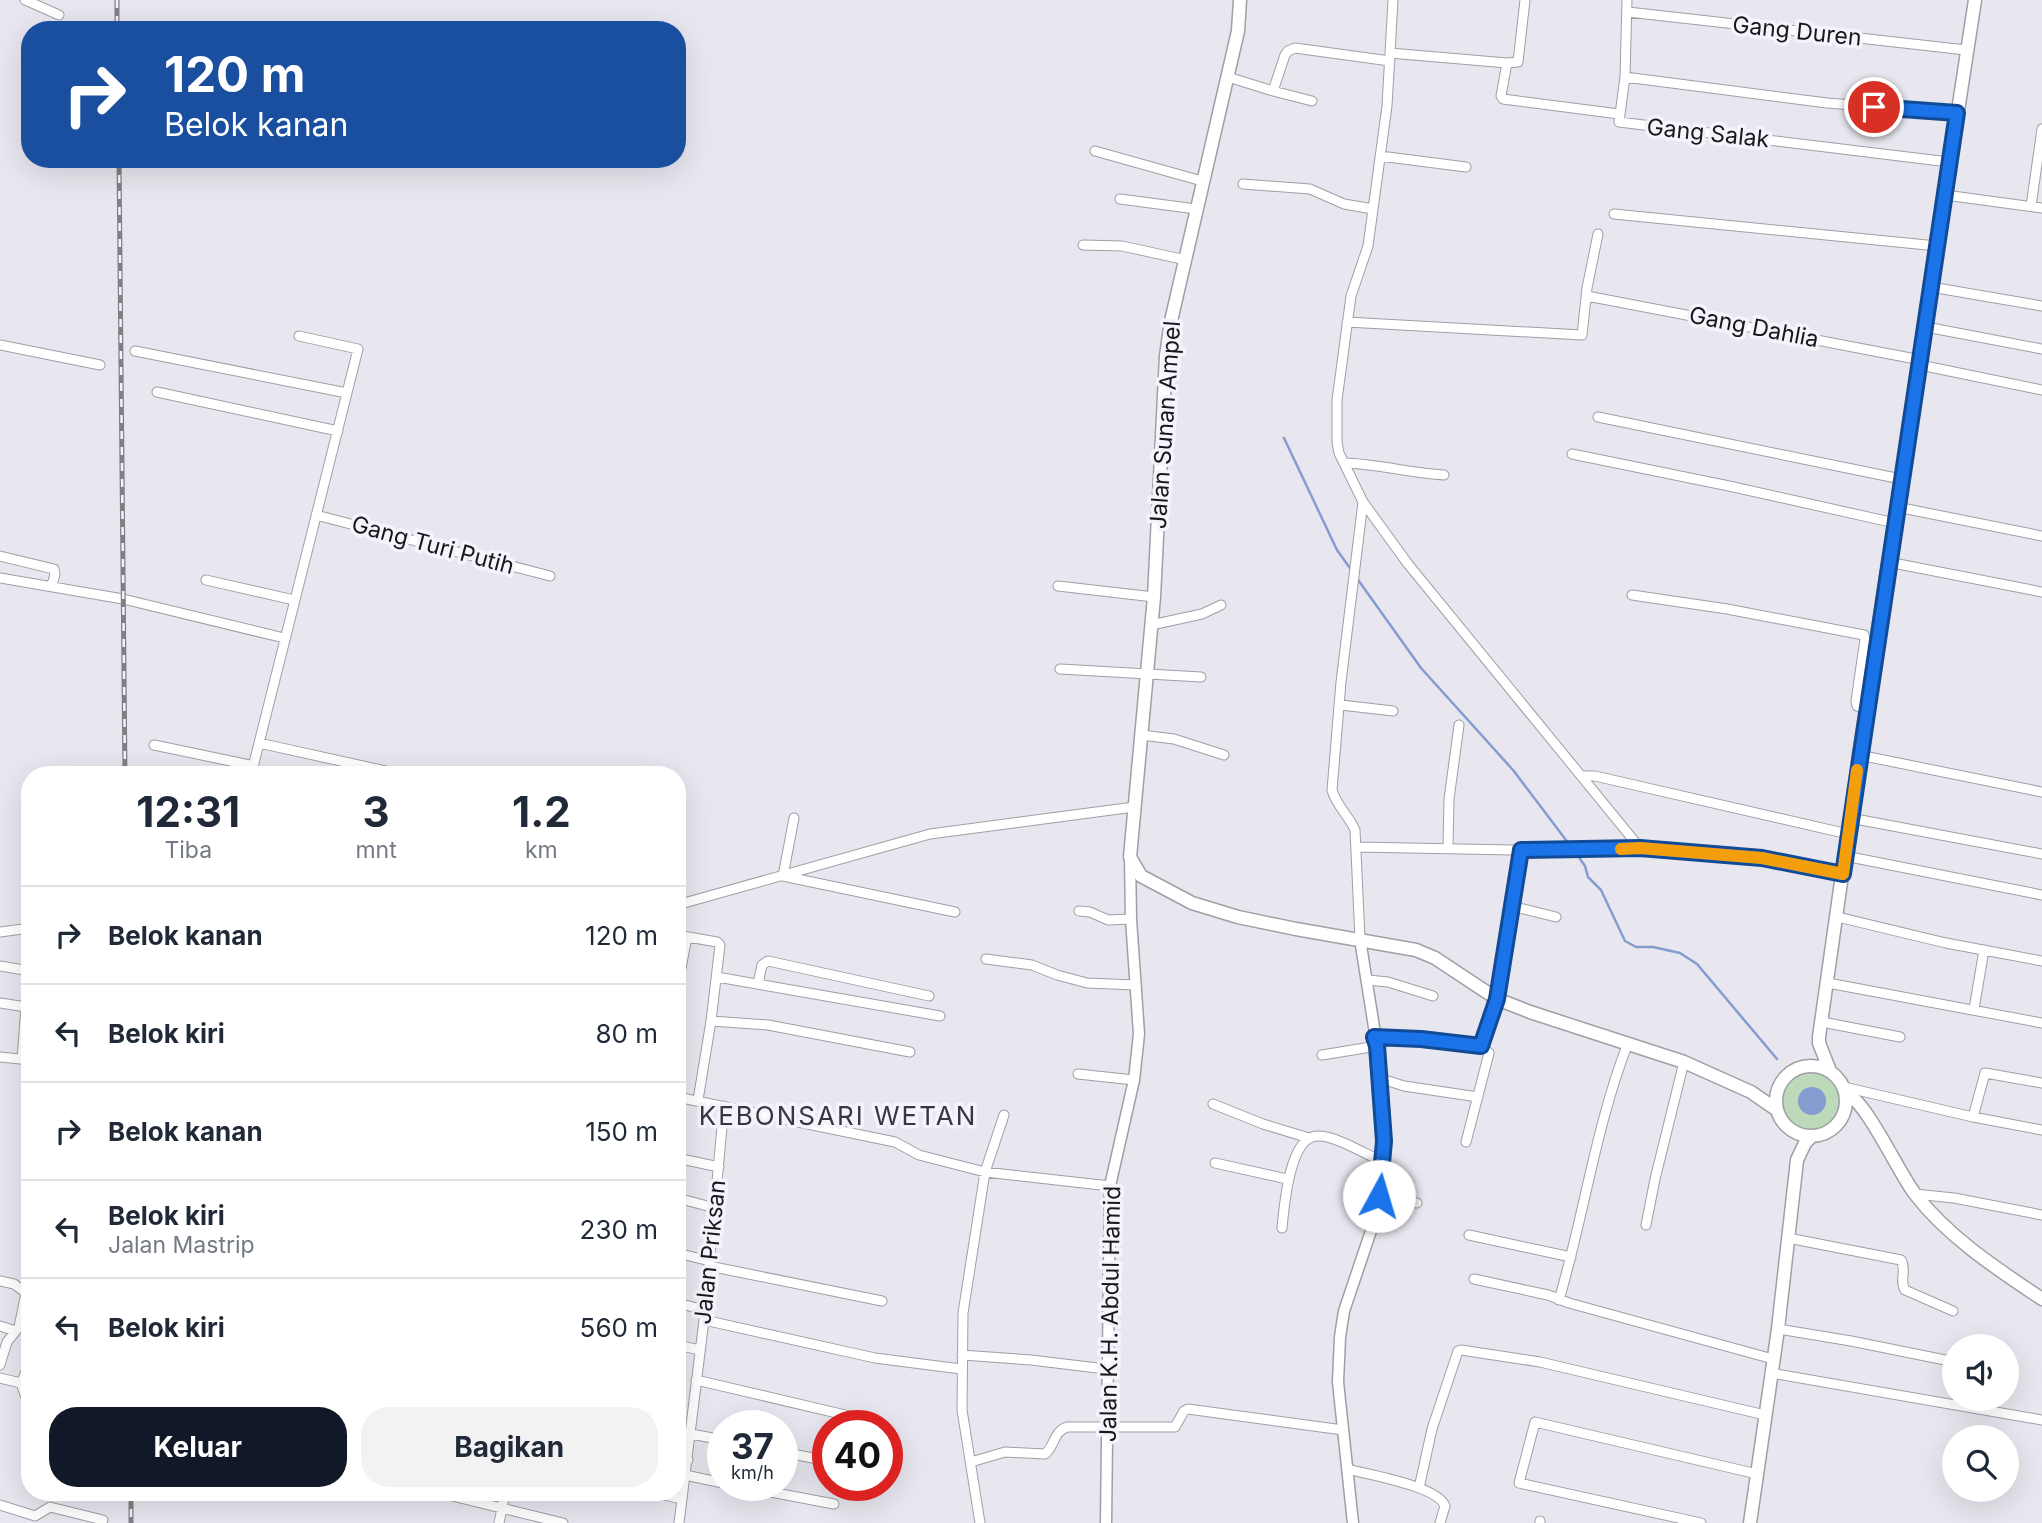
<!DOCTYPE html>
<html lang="id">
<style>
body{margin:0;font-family:Inter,sans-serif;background:#f2f2f3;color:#1f2937;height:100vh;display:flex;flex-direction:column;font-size:26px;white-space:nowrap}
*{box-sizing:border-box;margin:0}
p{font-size:23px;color:#747a83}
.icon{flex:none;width:38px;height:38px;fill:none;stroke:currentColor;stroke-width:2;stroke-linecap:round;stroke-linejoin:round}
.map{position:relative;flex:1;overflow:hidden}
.drawer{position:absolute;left:21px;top:766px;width:665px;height:735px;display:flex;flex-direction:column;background:#fff;border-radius:28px;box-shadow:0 7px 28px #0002}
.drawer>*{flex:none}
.banner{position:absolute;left:21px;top:21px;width:665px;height:147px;border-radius:28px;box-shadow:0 7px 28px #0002;background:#1a4fa0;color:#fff;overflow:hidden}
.buttons{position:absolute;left:1942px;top:1334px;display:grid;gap:14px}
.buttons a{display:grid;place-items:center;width:77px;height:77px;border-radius:50%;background:#fff;box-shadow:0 7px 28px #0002;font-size:35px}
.speed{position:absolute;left:707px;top:1410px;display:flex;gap:14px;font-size:35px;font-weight:700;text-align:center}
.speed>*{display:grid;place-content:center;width:91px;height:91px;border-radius:50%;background:#fff;box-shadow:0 7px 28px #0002;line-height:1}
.speed small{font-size:18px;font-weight:400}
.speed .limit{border:10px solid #d22;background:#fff;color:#111}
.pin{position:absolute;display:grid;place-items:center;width:60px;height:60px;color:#fff;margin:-30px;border:4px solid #fff;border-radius:50%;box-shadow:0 2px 7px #0007}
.me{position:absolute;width:77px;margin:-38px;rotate:6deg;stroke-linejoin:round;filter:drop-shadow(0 0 5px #0008)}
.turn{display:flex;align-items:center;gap:24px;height:147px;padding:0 28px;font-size:32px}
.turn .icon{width:91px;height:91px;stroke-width:2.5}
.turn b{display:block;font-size:49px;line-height:60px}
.eta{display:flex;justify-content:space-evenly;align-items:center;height:119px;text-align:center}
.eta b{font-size:42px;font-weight:700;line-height:49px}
.action{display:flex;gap:14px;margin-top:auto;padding:14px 28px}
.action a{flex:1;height:80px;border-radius:28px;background:#111827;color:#fff;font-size:28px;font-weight:700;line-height:80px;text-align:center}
.action a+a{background:#f2f2f3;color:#1f2937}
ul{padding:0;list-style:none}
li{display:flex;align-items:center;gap:21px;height:98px;padding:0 28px;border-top:2px solid #e0e1e3}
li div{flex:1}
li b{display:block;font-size:26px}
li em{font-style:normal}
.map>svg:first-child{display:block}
.green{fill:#bcdaba}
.water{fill:#849cd0}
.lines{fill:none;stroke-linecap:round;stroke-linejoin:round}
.stream{stroke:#849cd0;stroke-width:2.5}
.minor-casing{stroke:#9f9fa6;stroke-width:11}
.tertiary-casing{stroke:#9f9fa6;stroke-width:13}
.secondary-casing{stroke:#9f9fa6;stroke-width:15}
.minor{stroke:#fff;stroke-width:9}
.tertiary{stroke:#fff;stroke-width:10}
.secondary{stroke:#fff;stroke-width:12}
.rail-casing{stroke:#807f84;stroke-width:5}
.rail{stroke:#f5f4fc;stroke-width:2.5;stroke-dasharray:8;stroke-linecap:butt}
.route-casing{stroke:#114b97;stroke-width:18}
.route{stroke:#1a73e8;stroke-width:12}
.slow{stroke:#f59e0b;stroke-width:12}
.labels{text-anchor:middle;stroke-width:7;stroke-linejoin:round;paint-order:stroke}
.street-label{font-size:23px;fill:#18171a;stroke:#f5f4fc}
.quarter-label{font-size:26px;letter-spacing:2px;fill:#38373d;stroke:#f5f4fc}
</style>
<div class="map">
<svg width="2042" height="1523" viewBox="0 0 2042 1523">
<rect width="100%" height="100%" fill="#e8e7ef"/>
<path class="green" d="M1782 1100a29 29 0 1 1 58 0a29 29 0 1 1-58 0Z"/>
<path class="water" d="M1798 1101a14 14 0 1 1 28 0a14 14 0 1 1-28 0Z"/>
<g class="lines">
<path class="stream" d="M1284,438L1337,550L1352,571
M1356,577L1421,668L1513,770L1572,848
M1576,853L1585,866L1588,877L1601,890L1625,941L1636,947H1653L1680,953L1697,964L1777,1059"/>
<defs>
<path id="minor" d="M25,0L59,15
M1627,0L1625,77L1619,122L1949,162
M1628,12L1966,50
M1390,53L1507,63L1501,96L1503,99L1619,114
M1507,63L1518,62L1525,0
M1228,77L1273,91L1285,55L1288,51L1295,48L1390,61
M1625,77L1827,103L1957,113
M1273,91L1312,101
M1095,151L1202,181
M1380,156L1466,167
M1243,184L1310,189L1344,204L1373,209
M1945,195L2042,208
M1120,199L1196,209
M2031,206L2042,129
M1614,214L1937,246
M1083,245L1122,246L1186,260
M1931,287L2042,306
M1587,296L1921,360
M1347,322L1582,335L1587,288L1598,234
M1926,327L2042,349
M0,345L100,365
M135,351L347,393
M1920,365L2042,390
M157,392L338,431
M1598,417L1901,479
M1572,454L1729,486L1895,523
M1344,463C1378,464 1410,473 1444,475
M1363,502L1408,564L1640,848
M1897,507L2042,536
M316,515L550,576
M0,556L54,569L55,574L52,585
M1888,562L2042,592
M0,578L123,599L284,638
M206,580L294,600
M1058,586L1154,597
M1632,595L1727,609L1864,635L1865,639L1856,701L1857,706L1867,708
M1151,625L1202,614L1221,605
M1060,669L1201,677
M1341,705L1393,711
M1141,735L1174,739L1224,755
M259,743L404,775
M154,745L254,766
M1859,755L2042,792
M251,775L358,349L299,336
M1583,776H1595L1848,834
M794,818L783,876L955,912
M1850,818L2042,854
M1357,847L1564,851L1640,848L1762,858L1843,874
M1448,847L1449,799L1459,725
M1845,856L2042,895
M677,905L930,834L1134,807
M1511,906L1556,917
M1079,911L1090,912L1108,920L1131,919
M1838,917L1946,943L2042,961
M0,932L30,928
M677,935L717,942L720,945L711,1021L698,1100
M1360,939L1355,830C1349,816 1336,805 1332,790L1341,682L1363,502L1339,453L1337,442V400L1351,296L1368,246L1387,106L1393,0
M986,959L1032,965L1057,975L1087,983L1136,985
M0,966L30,971
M717,977L940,1016
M1368,980L1388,982L1433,996
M1828,983L2042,1023
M758,984L762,965L768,961L929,996
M677,989L687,937
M0,1003L26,1007L22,1059
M1974,1009L1984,950
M711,1021L768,1025L910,1052
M1822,1022L1900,1037
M1374,1037L1421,1039L1481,1046L1497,999L1521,850
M1322,1055L1377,1046
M0,1057L30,1060
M1078,1074L1134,1080
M1379,1078L1404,1086L1478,1097
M1844,1087L1973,1117L2042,1130
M677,1097L895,1142L919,1155L985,1172L1110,1186
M1213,1104L1263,1124L1309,1138
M1973,1117L1985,1073L2042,1083
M1466,1142L1489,1053L1481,1046
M677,1158L719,1167
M1215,1163L1287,1179
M1915,1194L1954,1198L2042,1215
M1379,1196L1417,1203
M677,1198L715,1208
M1646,1225L1655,1179L1684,1062
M1282,1228C1284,1208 1289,1137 1317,1136C1335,1135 1365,1154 1383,1162
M1469,1235L1571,1257
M1788,1238L1901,1260C1907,1269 1899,1281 1905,1290L1953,1311
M677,1253L710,1261
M709,1266L882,1301
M1474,1279L1548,1295L1569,1303L1773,1359
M0,1281L14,1284L26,1293L19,1327L7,1342L0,1365
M1559,1300C1584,1215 1596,1125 1628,1043
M677,1303L705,1310
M704,1320L875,1358L961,1369
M0,1326L16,1331
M1778,1329L1851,1341L1955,1362
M677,1345L700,1350
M962,1355L1031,1360L1106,1369
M30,1363L21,1383L25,1395L30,1399
M1771,1373L2042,1420
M0,1378L21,1383
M696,1380L858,1418
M691,1434L723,1440
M782,1452L828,1461
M677,1458L688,1460
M971,1462L1005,1452L1045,1454C1055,1446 1053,1432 1067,1427H1175L1184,1411L1188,1409L1343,1430
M1348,1469C1369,1475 1438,1486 1445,1506L1440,1523
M685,1475L723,1483
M739,1486L834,1504
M1419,1488L1432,1429L1458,1351L1461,1350L1540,1362L1765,1415
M440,1493L563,1523
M655,1493L682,1499
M0,1505L35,1516L50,1507L103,1520
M499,1523L505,1493
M679,1523L704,1320L724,1106
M980,1523L962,1410L963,1313L985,1172L1004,1115
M1540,1523V1521
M1701,1523L1519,1483L1535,1422L1757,1474"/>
<path id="tertiary" d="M1106,1523L1110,1186L1134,1080L1139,1034L1131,919L1130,857
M1353,1523L1338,1382L1340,1337L1344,1311L1376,1216L1384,1141L1377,1046L1360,939"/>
<path id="secondary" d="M1240,0L1238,31L1171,321L1166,356L1154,597L1130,857L1141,876L1192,903L1238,917L1296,929L1416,950L1435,958L1497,999L1530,1012L1684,1062L1751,1092L1777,1110
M1776 1101a35 35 0 1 1 70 0a35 35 0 1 1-70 0Z
M1830,1071L1819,1043V1037L1859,755L1975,0
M1846,1093C1867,1102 1898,1172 1915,1194C1948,1237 1997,1269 2042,1299
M1750,1523L1778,1329L1797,1160L1805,1143L1812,1136"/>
</defs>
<use href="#minor" class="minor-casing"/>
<use href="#tertiary" class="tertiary-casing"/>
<use href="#secondary" class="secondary-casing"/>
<use href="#minor" class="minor"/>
<use href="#tertiary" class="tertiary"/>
<use href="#secondary" class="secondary"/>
<defs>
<path id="rail" d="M117,0V30
M119,159L125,775
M131,1493V1523"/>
</defs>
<use href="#rail" class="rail-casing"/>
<use href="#rail" class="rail"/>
</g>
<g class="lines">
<defs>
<path id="route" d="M1379,1196L1384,1141L1377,1046L1374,1037L1421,1039L1481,1046L1497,999L1521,850L1640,848L1762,858L1843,874L1957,113L1874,107"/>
</defs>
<use href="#route" class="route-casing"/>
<use href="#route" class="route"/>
<path class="slow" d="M1621,849L1640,848L1762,858L1843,874L1857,770"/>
</g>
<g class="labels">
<g class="street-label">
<text transform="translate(1797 31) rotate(6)" y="8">Gang Duren</text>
<text transform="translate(1708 133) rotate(6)" y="8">Gang Salak</text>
<text transform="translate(1754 327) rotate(11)" y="8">Gang Dahlia</text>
<text transform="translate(1165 425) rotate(-86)" y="8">Jalan Sunan Ampel</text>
<text transform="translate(433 545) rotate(15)" y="8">Gang Turi Putih</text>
<text transform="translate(710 1252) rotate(-84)" y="8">Jalan Priksan</text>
<text transform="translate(1110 1314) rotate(-89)" y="8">Jalan K.H. Abdul Hamid</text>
</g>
<g class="quarter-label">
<text x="838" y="1125">KEBONSARI WETAN</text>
</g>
</g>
</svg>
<div class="buttons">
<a><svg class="icon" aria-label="sound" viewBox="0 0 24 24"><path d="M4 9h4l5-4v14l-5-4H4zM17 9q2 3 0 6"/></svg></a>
<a><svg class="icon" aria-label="search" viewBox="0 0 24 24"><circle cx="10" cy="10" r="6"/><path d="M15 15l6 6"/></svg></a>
</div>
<div class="speed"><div>37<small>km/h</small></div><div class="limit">40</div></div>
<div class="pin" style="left:1874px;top:107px;background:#d93025"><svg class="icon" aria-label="arrive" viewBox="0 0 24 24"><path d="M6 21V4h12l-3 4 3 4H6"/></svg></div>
<svg class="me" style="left:1379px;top:1196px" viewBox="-20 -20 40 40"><circle r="19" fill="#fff"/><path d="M0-13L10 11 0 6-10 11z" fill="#1a73e8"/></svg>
<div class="banner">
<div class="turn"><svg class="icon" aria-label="right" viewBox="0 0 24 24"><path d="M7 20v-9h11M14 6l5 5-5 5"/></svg><div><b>120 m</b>Belok kanan</div></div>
</div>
<section class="drawer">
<div class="eta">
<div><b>12:31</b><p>Tiba</p></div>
<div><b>3</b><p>mnt</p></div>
<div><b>1.2</b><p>km</p></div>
</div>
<ul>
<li><svg class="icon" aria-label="right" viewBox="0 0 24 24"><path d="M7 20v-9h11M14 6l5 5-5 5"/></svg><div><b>Belok kanan</b></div><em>120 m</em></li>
<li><svg class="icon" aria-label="left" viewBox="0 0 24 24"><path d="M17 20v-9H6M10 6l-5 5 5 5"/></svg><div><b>Belok kiri</b></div><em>80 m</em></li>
<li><svg class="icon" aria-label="right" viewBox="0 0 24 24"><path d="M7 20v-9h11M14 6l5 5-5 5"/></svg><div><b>Belok kanan</b></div><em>150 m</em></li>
<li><svg class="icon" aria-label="left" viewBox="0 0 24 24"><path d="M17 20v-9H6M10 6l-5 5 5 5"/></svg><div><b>Belok kiri</b><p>Jalan Mastrip</p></div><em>230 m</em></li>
<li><svg class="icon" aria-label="left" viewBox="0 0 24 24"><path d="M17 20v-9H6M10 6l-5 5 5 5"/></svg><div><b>Belok kiri</b></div><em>560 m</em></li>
</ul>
<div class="action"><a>Keluar</a><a>Bagikan</a></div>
</section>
</div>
